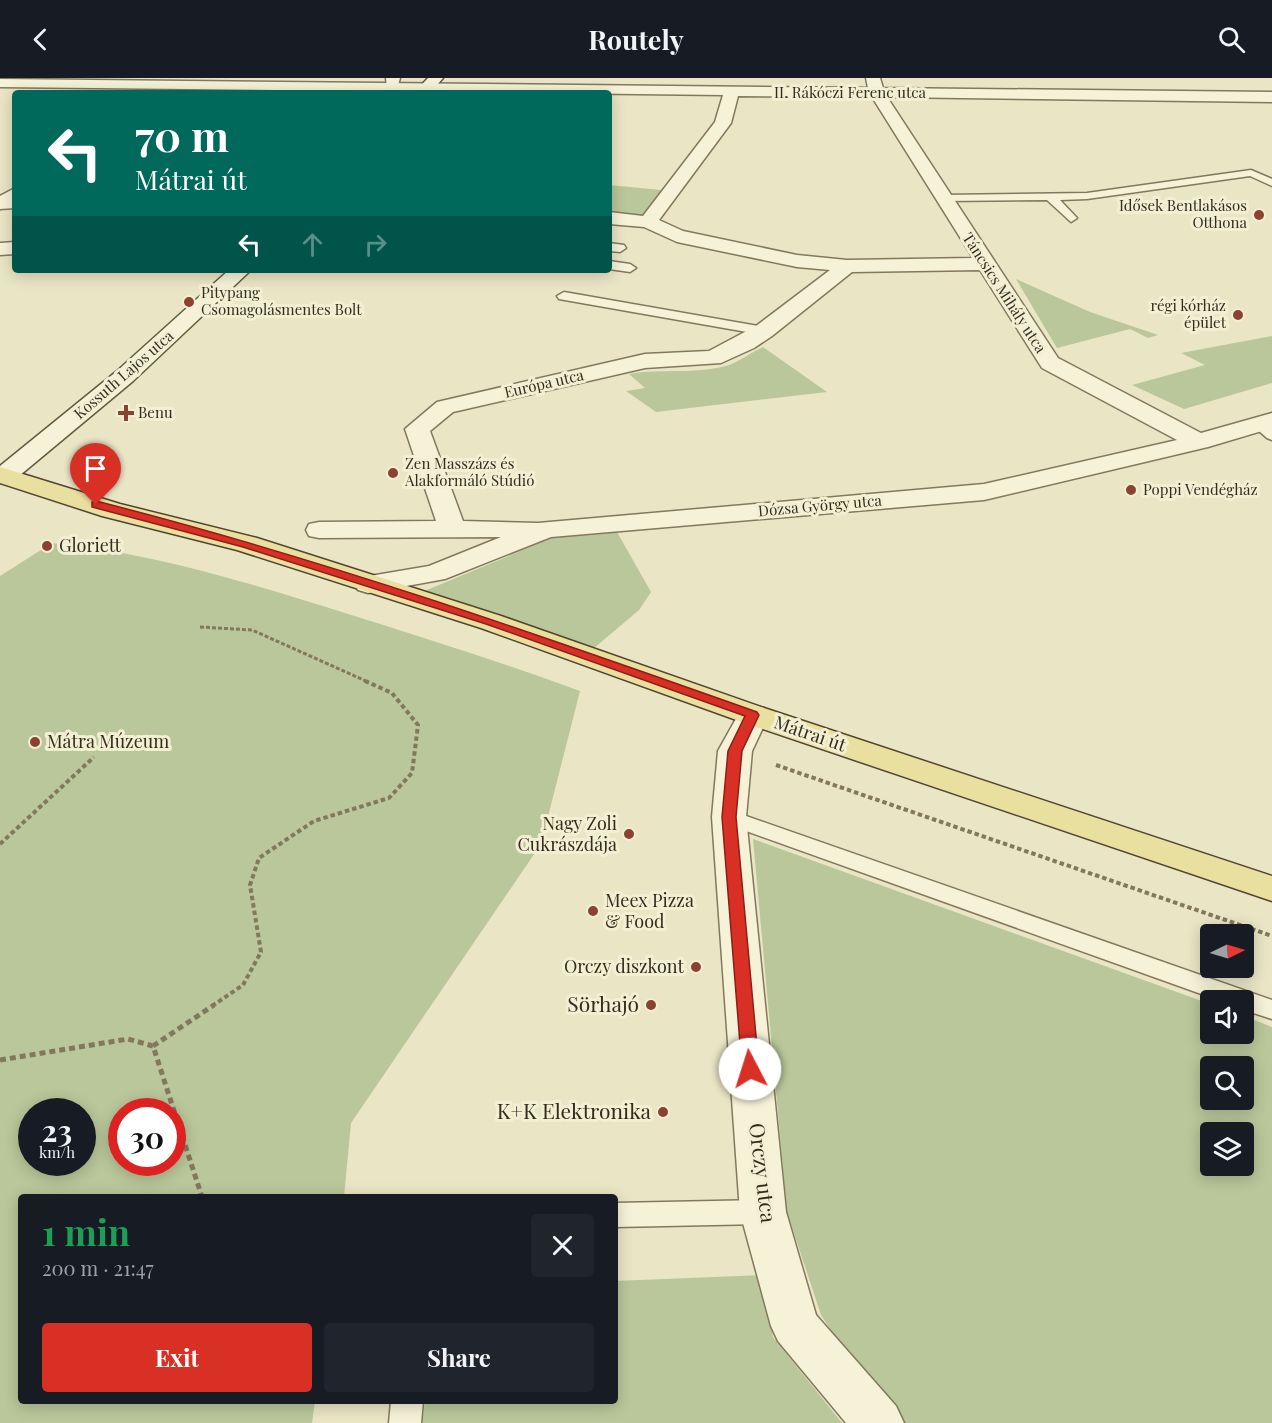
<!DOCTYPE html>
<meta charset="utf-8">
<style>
body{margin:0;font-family:"Playfair Display",serif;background:#20242c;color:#f1f3f6;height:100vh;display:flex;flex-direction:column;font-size:22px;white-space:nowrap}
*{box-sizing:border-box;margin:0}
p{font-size:20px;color:#9ea1a6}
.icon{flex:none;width:33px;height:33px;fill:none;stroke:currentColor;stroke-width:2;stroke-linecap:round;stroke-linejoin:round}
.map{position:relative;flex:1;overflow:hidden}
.panel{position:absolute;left:18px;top:1116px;width:600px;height:210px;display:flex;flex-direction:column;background:#171b24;border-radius:6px;box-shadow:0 3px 15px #0003}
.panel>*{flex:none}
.banner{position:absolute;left:12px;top:12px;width:600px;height:183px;border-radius:6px;box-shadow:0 3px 15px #0003;background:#00695c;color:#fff;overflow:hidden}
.needle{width:39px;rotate:85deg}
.controls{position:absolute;left:1200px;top:846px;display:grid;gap:12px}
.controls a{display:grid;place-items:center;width:54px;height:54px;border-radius:6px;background:#171b24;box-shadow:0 3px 15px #0003;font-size:30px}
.speed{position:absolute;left:18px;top:1020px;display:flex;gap:12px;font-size:30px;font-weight:700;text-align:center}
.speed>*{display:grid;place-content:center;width:78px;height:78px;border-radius:50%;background:#171b24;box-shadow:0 3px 15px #0003;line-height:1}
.speed small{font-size:15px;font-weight:400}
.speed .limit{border:9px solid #d22;background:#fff;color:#111}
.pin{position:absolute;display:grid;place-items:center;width:51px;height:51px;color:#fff;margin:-62px -26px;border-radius:50% 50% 50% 0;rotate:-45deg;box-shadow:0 0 6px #0007}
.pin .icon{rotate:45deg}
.me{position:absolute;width:66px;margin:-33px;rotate:355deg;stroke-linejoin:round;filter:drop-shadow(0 0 4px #0008)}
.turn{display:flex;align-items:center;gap:21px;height:126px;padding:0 24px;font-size:27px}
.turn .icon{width:78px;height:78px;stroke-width:2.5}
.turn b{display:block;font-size:42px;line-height:51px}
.lanes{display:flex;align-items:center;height:57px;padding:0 24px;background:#0003;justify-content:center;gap:30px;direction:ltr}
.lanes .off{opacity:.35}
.round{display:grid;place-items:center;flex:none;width:63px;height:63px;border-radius:6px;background:#20242c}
.overview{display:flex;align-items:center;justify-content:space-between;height:102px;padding:0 24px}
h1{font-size:36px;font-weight:700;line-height:45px;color:#1e9e55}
.action{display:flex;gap:12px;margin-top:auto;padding:12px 24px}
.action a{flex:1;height:69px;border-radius:6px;background:#d93025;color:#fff;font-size:24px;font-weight:700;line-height:69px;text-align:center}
.action a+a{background:#20242c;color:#f1f3f6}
header{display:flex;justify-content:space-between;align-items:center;height:78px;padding:0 24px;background:#171b24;font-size:27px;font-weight:700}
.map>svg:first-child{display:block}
.green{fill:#b9c79a;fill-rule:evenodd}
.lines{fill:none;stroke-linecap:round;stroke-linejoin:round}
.service-casing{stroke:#83785d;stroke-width:3}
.pedestrian-casing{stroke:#83785d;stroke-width:3}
.minor-casing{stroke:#83785d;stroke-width:3}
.secondary-casing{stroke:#645940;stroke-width:3}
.primary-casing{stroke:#514530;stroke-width:3}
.path-far2{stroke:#83785d;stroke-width:3;stroke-dasharray:4 2;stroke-linecap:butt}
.path-far1{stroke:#83785d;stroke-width:4;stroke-dasharray:4.5 3;stroke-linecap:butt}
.path{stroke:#83785d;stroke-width:5;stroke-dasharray:6 4;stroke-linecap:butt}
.service{fill:#f5f2d7;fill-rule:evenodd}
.pedestrian{fill:#f5f2d7;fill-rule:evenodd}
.minor{fill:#f5f2d7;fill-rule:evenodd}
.secondary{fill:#f5f2d7;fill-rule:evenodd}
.primary{fill:#e9e0a0;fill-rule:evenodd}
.route{fill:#d93025;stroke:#8d1f18;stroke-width:1.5}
.poi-dot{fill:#8c4232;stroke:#f2efd3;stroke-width:2}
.labels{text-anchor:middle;stroke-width:6;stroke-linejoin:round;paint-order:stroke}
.far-street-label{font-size:15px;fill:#342d1f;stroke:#f2efd3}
.far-poi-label{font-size:15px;fill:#342d1f;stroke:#f2efd3;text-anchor:start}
.poi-label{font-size:18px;fill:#342d1f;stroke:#f2efd3;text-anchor:start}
.street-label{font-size:18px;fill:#342d1f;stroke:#f2efd3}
.near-poi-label{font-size:21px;fill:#342d1f;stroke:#f2efd3;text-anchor:end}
.near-street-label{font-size:21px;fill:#342d1f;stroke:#f2efd3}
</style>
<header><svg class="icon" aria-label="back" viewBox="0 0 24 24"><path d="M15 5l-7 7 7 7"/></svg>Routely<svg class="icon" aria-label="search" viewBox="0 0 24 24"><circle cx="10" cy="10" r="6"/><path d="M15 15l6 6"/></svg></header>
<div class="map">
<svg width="1272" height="1345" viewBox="0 0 1272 1345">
<rect width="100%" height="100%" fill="#eae5c5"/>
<path class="green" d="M609,107L671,113L652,139L609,134Z
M1016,201L1090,234L1158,257L1148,260L1130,251L1057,270Z
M1272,258V305L1184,331L1132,307L1205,287L1181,275Z
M763,269L827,314L656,334L626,313L645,310L629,296C661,290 697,297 729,287C740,283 752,274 763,269Z
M617,454L651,514L639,532L593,571L422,514L552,460Z
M52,465C150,474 252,506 345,535C424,560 502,584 580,613L541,766L351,1045L344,1119H21V1323H315L312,1345H0V498ZM32,1034H82V1084H32ZM122,1034H172V1084H122Z
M753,761L1210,926V956H1244V938L1272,949V1345H905L858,1293L821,1237L787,1134ZM1210,988H1244V1022H1210ZM1210,1054H1244V1088H1210Z
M764,1197L773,1259L842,1345H422L425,1323H615V1203Z"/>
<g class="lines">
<defs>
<path id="service" d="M1251,92L1272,101V108L1250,98L1087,121L1060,122L1077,140L1071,144L1047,122L943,123L937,120L943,117L1087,115Z
M609,165L624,167L626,170L620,174L609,173Z
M609,183L630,186L636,190L630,194L609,191Z
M564,214L764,249L771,253L764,257L559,221L557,218Z
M1259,341L1272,349V362L1267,360L1251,346Z
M729,732L1272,922V941L1244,932V922H1218L721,744L718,739L721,734Z
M763,1122L773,1125L778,1134L773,1143L763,1146L615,1149V1125Z
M391,1323H423L421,1345H389Z"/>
<path id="pedestrian" d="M386,0H400L397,11H387Z
M15,120V130L0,131V121Z
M15,164V176L0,177V165Z"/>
<path id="minor" d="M866,0H880L883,10L1272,14V24L887,19L1058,280L1201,355L1272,335V350L1208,369L984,422L551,459L445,501L368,515L358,512L354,506L358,500L429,488L501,459L319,460L309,458L306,452L309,446L319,444L436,443L405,351L437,324L645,276L709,273L756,248L830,192L797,189L677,164L644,149L609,146V134L643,138L715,44L723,17L0,9V1L868,10ZM738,18L872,19L973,180L847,182L797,177L683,153L659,142L731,45ZM980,192L1042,290L1177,362L984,406L538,445L463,443L430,353L453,334L645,290L721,285L754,270L772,258L852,194Z
M15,110V123L0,131V118Z
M753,627L764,630L769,637L752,673L746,739L786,1134L816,1237L896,1328L904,1345H846L778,1263L771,1248L740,1134L712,739L718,673L742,630Z"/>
<path id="secondary" d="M428,0H443L430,15H414Z
M229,192H251L133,303L13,403L0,405V388L117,293Z"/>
<path id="primary" d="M0,389L120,426L257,460L501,538L764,630L1272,798V823L742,644L481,550L237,472L102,438L0,405Z"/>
</defs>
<use href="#service" class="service-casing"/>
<use href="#pedestrian" class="pedestrian-casing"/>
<use href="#minor" class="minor-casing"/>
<use href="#secondary" class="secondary-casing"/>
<use href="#primary" class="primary-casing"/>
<path class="path-far2" d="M200,549L252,552L366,603"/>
<path class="path-far1" d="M776,687L1272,858
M0,766L94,679
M212,928L243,907L261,874L250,807L259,780L314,743L389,720L412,695L418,647L392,615L363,602"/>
<path class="path" d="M153,968L214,927
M0,982L128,961L153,968L202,1119"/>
<use href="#service" class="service"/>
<use href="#pedestrian" class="pedestrian"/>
<use href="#minor" class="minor"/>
<use href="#secondary" class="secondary"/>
<use href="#primary" class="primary"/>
</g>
<path class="route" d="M96,423C321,480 539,557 757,634L759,637L742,673L736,739L759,991L757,996H744L742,991L722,739L728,673L745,638L486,546L243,469L92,429V424Z"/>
<g class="poi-dot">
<circle cx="1259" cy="137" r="6"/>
<circle cx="189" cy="224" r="6"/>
<circle cx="1238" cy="237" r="6"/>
<path d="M123 326h6v6h6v6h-6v6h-6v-6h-6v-6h6z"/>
<circle cx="393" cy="395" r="6"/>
<circle cx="1131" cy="412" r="6"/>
<circle cx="47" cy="468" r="6"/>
<circle cx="35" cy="664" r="6"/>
<circle cx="629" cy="756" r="6"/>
<circle cx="593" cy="833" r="6"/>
<circle cx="696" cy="889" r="6"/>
<circle cx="651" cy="927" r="6"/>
<circle cx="663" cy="1034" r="6"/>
</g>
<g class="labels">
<g class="far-street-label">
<text x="850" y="20">II. Rákóczi Ferenc utca</text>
<text transform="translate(1004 215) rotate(57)" y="5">Táncsics Mihály utca</text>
<text transform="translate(124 297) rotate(-41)" y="5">Kossuth Lajos utca</text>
<text transform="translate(544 306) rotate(-13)" y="5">Európa utca</text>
<text transform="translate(820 428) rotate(-5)" y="5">Dózsa György utca</text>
</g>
<g class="far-poi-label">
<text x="1247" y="133" text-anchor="end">Idősek Bentlakásos<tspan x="1247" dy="17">Otthona</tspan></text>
<text x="201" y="220">Pitypang<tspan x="201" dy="17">Csomagolásmentes Bolt</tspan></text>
<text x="1226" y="233" text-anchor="end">régi kórház<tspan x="1226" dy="17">épület</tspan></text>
<text x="138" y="340">Benu</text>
<text x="405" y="391">Zen Masszázs és<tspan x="405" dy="17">Alakformáló Stúdió</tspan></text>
<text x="1143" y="417">Poppi Vendégház</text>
</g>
<g class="poi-label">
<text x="59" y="474">Gloriett</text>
<text x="47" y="670">Mátra Múzeum</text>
<text x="617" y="752" text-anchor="end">Nagy Zoli<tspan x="617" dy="21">Cukrászdája</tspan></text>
<text x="605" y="829">Meex Pizza<tspan x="605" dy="21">&amp; Food</tspan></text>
<text x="684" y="895" text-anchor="end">Orczy diszkont</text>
</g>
<g class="street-label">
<text transform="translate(810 656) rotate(19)" y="6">Mátrai út</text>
</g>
<g class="near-poi-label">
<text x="639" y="934">Sörhajó</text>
<text x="651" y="1041">K+K Elektronika</text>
</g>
<g class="near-street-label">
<text transform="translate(762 1095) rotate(83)" y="7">Orczy utca</text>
</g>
</g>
</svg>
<div class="controls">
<a><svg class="needle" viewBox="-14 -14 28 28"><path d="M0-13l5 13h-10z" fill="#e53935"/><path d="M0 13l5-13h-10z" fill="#9ea1a6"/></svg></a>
<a><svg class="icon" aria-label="sound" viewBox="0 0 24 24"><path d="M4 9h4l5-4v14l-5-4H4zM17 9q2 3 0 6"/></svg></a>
<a><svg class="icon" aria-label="search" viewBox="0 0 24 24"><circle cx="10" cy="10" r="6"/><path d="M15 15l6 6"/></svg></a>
<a><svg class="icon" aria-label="layers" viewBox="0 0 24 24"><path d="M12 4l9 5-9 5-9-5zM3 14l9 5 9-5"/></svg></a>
</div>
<div class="speed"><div>23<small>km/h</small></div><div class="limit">30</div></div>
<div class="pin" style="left:96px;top:427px;background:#d93025"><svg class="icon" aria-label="arrive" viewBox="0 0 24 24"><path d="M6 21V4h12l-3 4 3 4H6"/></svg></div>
<svg class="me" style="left:750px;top:991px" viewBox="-20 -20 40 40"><circle r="19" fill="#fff"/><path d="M0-13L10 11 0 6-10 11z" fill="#d93025"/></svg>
<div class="banner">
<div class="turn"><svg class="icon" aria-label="left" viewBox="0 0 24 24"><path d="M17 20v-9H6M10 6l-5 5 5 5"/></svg><div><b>70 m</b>Mátrai út</div></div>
<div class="lanes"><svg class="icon" aria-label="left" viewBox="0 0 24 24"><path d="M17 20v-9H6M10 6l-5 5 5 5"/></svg><svg class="icon off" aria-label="ahead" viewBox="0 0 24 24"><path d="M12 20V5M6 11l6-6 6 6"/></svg><svg class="icon off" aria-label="right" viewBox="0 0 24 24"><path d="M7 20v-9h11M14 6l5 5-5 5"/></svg></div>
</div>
<section class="panel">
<div class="overview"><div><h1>1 min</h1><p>200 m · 21:47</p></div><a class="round"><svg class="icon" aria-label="close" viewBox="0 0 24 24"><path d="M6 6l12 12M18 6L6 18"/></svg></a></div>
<div class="action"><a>Exit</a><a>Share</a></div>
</section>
</div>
